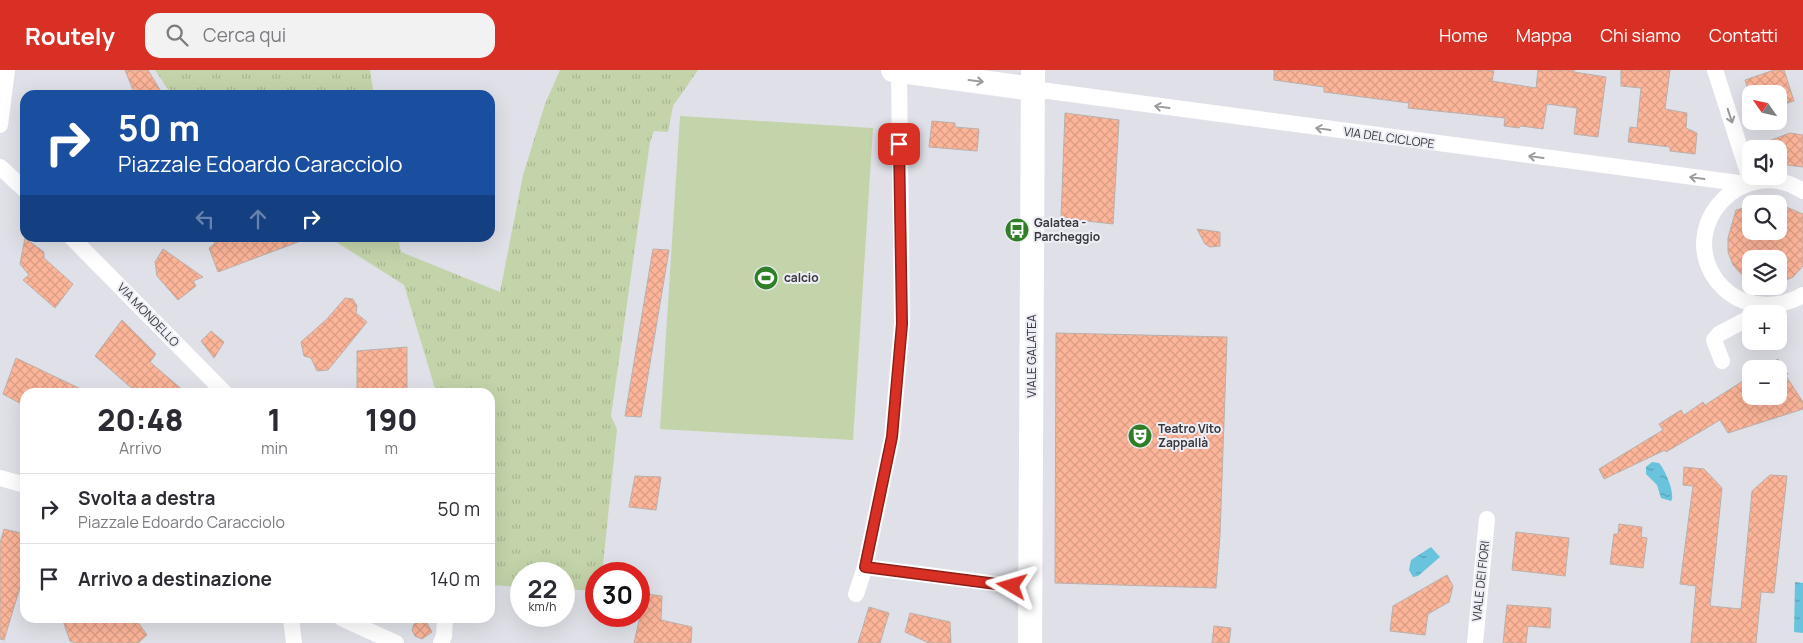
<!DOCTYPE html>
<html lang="it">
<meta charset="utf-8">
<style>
body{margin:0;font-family:Manrope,sans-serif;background:#f2f2f3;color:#2b2b33;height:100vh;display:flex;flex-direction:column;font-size:19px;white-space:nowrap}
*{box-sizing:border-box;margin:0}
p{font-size:16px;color:#7c7c81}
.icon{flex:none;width:28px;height:28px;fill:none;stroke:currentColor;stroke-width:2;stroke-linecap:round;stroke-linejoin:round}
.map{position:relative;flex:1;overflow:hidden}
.panel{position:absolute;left:20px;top:318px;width:475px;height:235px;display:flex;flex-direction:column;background:#fff;border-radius:15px;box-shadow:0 5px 20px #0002}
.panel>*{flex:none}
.top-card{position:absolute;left:20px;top:20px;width:475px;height:152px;border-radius:15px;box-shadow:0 5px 20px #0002;background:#1a4fa0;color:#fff;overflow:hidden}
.needle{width:32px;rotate:304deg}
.fabs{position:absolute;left:1742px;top:15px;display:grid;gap:10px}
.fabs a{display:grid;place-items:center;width:45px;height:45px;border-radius:10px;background:#fff;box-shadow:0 5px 20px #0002;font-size:25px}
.speed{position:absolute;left:510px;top:492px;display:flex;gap:10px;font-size:25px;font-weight:700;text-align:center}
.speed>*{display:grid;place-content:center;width:65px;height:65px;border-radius:50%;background:#fff;box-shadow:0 5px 20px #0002;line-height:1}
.speed small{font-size:12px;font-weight:400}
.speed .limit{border:8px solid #d22;background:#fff;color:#111}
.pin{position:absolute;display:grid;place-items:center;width:42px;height:42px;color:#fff;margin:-21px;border-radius:10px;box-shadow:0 2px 8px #0006}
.me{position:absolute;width:55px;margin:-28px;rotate:277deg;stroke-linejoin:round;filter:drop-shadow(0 0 4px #0008)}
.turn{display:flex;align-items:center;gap:18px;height:105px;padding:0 15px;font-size:22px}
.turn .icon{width:65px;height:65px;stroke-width:2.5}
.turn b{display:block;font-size:35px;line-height:42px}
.lanes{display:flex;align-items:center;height:48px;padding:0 15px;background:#0003;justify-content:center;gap:25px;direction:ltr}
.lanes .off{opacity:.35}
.eta{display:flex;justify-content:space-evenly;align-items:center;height:85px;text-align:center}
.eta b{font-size:30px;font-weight:800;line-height:35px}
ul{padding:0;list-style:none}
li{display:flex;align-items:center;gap:15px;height:70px;padding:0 15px;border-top:1px solid #e1e1e2}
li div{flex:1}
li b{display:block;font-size:19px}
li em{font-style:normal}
header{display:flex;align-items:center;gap:30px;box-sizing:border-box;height:70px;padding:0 25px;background:#d93025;color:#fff}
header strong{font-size:24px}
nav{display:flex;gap:28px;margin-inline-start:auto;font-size:18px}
.search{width:350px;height:45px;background:#f2f2f3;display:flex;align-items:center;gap:12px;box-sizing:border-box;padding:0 18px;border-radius:15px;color:#7c7c81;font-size:19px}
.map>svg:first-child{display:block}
.grass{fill:url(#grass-tufts)}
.pitch{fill:#c3d4aa}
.water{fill:url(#water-ripples)}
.building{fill:url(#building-cross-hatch);stroke:#b9b0ac}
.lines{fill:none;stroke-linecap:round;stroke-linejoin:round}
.street{stroke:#fff;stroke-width:16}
.secondary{stroke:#fff;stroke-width:24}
.oneway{stroke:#9b9b9d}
.route-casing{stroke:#8d1f18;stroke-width:12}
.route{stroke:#d93025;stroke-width:9}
.labels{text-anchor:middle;stroke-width:4;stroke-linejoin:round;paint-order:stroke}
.street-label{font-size:12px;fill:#37373b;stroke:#ededf6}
.poi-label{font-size:12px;font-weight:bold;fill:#37373b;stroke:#ededf6;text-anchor:start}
</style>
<header>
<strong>Routely</strong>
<div class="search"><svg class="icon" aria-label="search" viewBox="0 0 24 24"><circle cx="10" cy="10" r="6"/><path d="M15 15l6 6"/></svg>Cerca qui</div>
<nav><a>Home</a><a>Mappa</a><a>Chi siamo</a><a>Contatti</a></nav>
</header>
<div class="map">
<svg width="1803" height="573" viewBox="0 0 1803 573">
<defs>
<pattern id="grass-tufts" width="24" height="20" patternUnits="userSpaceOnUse" patternTransform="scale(1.25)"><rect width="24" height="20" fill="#c3d4aa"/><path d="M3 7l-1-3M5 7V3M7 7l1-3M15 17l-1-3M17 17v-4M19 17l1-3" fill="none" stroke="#a8b793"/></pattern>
<pattern id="water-ripples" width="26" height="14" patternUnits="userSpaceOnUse" patternTransform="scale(1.25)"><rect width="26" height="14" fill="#6ac3dd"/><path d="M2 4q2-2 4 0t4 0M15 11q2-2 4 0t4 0" fill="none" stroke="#589fb4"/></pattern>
<pattern id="building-cross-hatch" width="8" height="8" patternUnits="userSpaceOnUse" patternTransform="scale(1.25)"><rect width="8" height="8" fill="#fdb599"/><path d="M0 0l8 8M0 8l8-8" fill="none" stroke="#d99c85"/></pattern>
</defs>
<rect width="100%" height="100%" fill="#e0e0e8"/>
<path class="grass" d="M155,0H370L374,25H177L167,18Z
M560,0H698L673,36L668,62L654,61L650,72L611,346L617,359L602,504H596V521L564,519V504H521V517L490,515V322H436L404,215L330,168H398L401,182L500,222L523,105L545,34Z"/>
<path class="pitch" d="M680,46L873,58L853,370L660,359Z"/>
<path class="water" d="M1652,392L1659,393C1665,399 1676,425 1671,431L1661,428L1657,415L1646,404V397Z
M1431,477L1440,487L1418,506L1413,507L1409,500L1411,490Z
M1795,512L1803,513V563L1794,562Z"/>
<path class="building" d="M125,0H148L163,25H135Z
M1274,0H1485L1494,1L1492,11L1536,18L1538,0H1574V2L1606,7L1598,67L1574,64L1577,38L1547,34L1543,59L1521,56L1519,58L1504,56L1505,48L1408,38L1409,33L1324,22V17L1274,10Z
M1621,0H1670L1665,39L1687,43L1686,58L1697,63L1695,84L1670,81V77L1628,72L1630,57L1637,58L1641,18L1621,16Z
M1774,0H1784L1794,31L1779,36V24H1751V29L1745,10Z
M1065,43L1119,50L1113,154L1061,148Z
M932,51L955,53V57L979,59L977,81L929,77Z
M1790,63L1803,65V97L1779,94V79H1768L1766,72Z
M1779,134L1803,144V196L1793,207L1779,213V189H1751V211L1742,205L1733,195L1728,182V168L1736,140L1751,136V161H1779Z
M1197,159L1220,162V176L1210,177L1205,174Z
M25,168L44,182V188L73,214L55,238L23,210L29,205L20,194Z
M215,168H306V169L218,202L209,178L214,174Z
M163,179L203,207L193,211L196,216L178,230L157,206L155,192Z
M653,179L669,180L641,347L625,346Z
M345,228L353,229L357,236L356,243L367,252L328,300L317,301L311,288L304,286L301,272L327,249Z
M122,250L156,284L150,292L185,322H136L95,286Z
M211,261L224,272L214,288L201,271Z
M1056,263L1227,267L1220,465L1216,518L1055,513Z
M407,277V322H357V281Z
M16,288L87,322H25V336L3,324Z
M1778,289L1788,304L1786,306L1803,332V339L1728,363L1720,350L1666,382L1665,380L1604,409L1599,399L1663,360L1659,354L1681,340L1684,345L1703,332L1705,335L1751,306V326H1779V299H1762Z
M1684,397L1704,399L1722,418L1710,536L1741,539L1752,421L1770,405L1787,406L1774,523L1761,522L1756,573H1691L1696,516L1680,514L1693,416L1683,415Z
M635,406L661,407L656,440L629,437Z
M1619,454L1642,457L1641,467L1647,468L1643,498L1610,494L1614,464H1618Z
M4,459L25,464V501L4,570L0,569V473Z
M1516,462L1569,468L1565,506L1512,500Z
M1447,505L1453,516L1449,532L1428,544L1425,565L1390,561L1393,536Z
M639,523L662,526L661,550L692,557L691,573H634L640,546Z
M1507,535L1551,538L1550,558L1528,556L1526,573H1503Z
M869,537L889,543L880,573H858Z
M910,543L950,552L951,573H929L905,562Z
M62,548H104L114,552L122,548H135L147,565L138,573H75L70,571Z
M420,550L427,553L432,562L422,569L415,566L412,560L414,554Z
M1214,556L1231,558L1229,573H1212Z"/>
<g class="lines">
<path class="street" d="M1715,0L1751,112
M1033,19L1746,114
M0,55L7,0
M0,97L25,120
M1803,121C1744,83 1675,155 1717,211C1724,220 1733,227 1744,231C1765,238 1784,236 1803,225
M72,168L224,322
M1722,291L1714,270L1719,264L1751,247
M0,408L25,415
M865,497L1030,518
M856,524L865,497L892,367L902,253L899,1
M291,548L294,573
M341,548L396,573
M441,573L444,566L445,548
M1475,573L1487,449"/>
<path class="secondary" d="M893,0L1033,19
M1030,573L1033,0"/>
</g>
<defs><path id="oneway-shaft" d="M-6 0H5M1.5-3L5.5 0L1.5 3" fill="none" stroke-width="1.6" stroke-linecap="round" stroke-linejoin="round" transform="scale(1.25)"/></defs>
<g class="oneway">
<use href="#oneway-shaft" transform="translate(976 11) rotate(7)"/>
<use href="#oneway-shaft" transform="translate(1162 37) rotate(-172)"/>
<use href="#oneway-shaft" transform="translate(1730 46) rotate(72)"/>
<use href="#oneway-shaft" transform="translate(1323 59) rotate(-172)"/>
<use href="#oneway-shaft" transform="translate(1536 87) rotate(-172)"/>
<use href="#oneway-shaft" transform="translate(1697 108) rotate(-172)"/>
</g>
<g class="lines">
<defs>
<path id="route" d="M899,74L902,254L892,367L865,497L1012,516"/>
</defs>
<use href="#route" class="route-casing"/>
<use href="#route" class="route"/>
</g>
<defs>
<symbol id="bus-disc" viewBox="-11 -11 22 22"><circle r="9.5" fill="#307e27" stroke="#ededf6"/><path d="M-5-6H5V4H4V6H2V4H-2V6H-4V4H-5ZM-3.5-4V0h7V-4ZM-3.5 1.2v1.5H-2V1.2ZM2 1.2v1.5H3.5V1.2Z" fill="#fff"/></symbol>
<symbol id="stadium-disc" viewBox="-11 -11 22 22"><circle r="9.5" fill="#307e27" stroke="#ededf6"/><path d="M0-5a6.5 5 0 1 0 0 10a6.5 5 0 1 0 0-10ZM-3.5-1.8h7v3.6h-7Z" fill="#fff"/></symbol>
<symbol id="theatre-disc" viewBox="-11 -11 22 22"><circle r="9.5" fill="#307e27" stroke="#ededf6"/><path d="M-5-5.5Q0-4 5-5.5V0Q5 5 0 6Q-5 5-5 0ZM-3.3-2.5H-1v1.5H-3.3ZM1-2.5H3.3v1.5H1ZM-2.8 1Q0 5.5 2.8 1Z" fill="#fff"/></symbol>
</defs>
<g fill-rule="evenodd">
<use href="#bus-disc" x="1003" y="146" width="28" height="28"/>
<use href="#stadium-disc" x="752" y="194" width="28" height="28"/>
<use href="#theatre-disc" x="1126" y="352" width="28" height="28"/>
</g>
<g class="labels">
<g class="street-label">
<text transform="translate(1389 68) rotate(8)" y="4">VIA DEL CICLOPE</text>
<text transform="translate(148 245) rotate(46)" y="4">VIA MONDELLO</text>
<text transform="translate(1032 286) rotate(-90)" y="4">VIALE GALATEA</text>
<text transform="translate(1481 511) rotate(-84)" y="4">VIALE DEI FIORI</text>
</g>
<g class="poi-label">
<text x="1034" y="157">Galatea -<tspan x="1034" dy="14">Parcheggio</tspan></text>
<text x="784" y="212">calcio</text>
<text x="1158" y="363">Teatro Vito<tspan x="1158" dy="14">Zappallà</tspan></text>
</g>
</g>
</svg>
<div class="fabs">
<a><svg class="needle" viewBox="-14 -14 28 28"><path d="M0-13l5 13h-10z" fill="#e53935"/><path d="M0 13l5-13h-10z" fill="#7c7c81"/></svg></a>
<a><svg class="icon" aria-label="sound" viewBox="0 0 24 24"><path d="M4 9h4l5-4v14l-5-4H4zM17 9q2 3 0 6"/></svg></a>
<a><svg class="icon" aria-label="search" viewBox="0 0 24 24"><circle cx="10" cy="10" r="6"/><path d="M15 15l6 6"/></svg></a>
<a><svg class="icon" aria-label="layers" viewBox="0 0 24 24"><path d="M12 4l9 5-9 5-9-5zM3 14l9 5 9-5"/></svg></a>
<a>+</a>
<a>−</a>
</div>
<div class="speed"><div>22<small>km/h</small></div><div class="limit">30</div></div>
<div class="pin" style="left:899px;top:74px;background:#d93025"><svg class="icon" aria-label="arrive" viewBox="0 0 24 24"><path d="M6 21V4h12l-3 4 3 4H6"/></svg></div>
<svg class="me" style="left:1012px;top:516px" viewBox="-20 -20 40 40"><path d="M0-17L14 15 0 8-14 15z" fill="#d93025" stroke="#fff" stroke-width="4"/></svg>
<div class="top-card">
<div class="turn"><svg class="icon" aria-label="right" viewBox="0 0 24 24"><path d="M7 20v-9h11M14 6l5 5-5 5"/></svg><div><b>50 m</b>Piazzale Edoardo Caracciolo</div></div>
<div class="lanes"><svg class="icon off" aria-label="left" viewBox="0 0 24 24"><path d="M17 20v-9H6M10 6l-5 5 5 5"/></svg><svg class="icon off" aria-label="ahead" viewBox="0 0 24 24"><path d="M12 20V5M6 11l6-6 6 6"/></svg><svg class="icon" aria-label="right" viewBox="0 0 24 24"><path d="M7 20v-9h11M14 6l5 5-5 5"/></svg></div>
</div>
<section class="panel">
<div class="eta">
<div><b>20:48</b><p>Arrivo</p></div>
<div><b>1</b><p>min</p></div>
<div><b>190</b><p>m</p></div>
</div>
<ul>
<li><svg class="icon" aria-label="right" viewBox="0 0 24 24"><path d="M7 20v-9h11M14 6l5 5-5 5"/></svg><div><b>Svolta a destra</b><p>Piazzale Edoardo Caracciolo</p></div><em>50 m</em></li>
<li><svg class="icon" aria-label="arrive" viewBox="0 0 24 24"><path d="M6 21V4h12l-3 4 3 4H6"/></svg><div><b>Arrivo a destinazione</b></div><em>140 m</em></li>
</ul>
</section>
</div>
